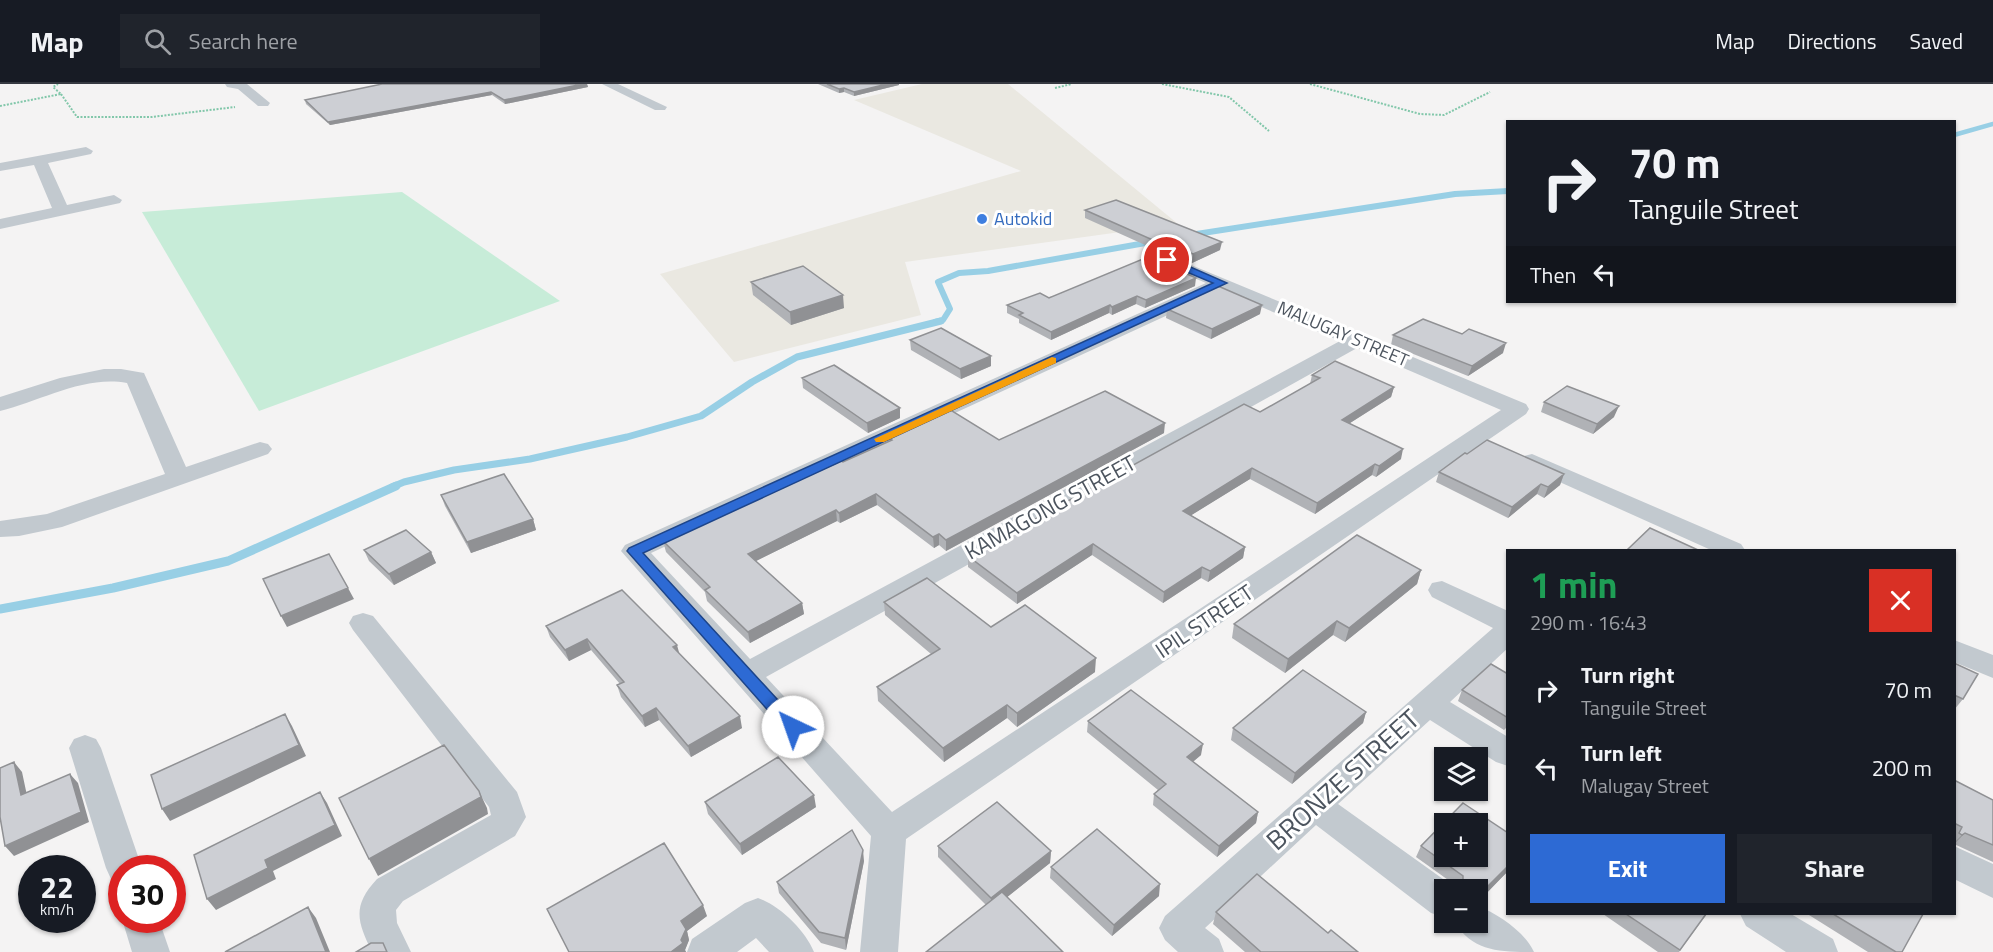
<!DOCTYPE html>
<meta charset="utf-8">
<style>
body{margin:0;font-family:"Titillium Web",sans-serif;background:#20242c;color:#f1f3f6;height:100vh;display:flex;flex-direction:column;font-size:22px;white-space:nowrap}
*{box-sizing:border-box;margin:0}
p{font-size:20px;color:#9ea1a6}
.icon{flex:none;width:33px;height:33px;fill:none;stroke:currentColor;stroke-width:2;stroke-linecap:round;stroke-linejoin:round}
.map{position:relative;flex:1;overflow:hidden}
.details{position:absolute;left:1506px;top:465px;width:450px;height:366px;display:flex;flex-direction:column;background:#171b24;border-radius:0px;box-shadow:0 2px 4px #0004}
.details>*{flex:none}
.hud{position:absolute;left:1506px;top:36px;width:450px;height:183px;border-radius:0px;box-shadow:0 2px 4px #0004;background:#171b24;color:#f1f3f6;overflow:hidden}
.fabs{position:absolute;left:1434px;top:663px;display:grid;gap:12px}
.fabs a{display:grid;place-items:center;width:54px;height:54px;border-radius:0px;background:#171b24;box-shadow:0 2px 4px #0004;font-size:30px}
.speed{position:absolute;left:18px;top:771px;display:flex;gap:12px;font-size:30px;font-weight:700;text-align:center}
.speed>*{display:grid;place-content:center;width:78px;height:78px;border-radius:50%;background:#171b24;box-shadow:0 2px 4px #0004;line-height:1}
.speed small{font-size:15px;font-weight:400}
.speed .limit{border:9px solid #d22;background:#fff;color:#111}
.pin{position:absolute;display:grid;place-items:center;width:51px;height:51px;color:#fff;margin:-26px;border:3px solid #fff;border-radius:50%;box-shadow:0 2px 6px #0007}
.me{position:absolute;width:66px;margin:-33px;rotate:318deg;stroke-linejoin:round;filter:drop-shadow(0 0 4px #0008)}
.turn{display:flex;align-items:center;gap:21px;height:126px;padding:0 24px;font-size:27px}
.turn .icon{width:78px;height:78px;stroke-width:2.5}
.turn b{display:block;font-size:42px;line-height:51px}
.then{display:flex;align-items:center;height:57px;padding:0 24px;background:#0003;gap:12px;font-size:22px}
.round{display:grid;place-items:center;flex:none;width:63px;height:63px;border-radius:0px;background:#20242c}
.headline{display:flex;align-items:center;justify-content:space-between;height:102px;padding:0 24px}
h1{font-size:36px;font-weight:700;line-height:45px;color:#1e9e55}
.primary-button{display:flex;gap:12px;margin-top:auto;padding:12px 24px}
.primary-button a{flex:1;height:69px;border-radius:0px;background:#2d6ad4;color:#fff;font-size:24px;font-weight:700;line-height:69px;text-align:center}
.primary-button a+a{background:#20242c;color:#f1f3f6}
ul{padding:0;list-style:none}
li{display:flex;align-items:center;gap:18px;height:78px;padding:0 24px}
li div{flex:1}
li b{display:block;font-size:22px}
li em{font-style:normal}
header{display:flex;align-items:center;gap:36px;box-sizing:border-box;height:84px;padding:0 30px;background:#171b24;border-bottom:2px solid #363941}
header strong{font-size:28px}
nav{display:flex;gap:33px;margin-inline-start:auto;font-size:21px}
.search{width:420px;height:54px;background:#20242c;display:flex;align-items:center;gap:15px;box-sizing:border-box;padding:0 21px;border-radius:0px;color:#9ea1a6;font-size:22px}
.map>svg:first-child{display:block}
.commercial{fill:#eae8e1}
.green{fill:#c7ecd8}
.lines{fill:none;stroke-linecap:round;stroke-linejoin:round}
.stream-far3{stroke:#98cfe5;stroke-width:4.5}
.stream-far2{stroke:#98cfe5;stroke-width:6}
.stream-far1{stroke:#98cfe5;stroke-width:7}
.stream{stroke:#98cfe5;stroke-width:9}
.path{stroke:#82c7aa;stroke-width:2;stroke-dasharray:2 1.5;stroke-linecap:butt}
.street{fill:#c2c9cf;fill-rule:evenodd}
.wall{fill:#b0b2b6}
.shaded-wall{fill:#909194}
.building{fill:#cdcfd4;stroke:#909194;stroke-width:1.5;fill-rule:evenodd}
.route{fill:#2d6ad4;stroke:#1d458a;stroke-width:1.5}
.slow{fill:#f59e0b}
.shop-dot{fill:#3f7fe0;stroke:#fff;stroke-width:2}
.labels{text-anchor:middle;stroke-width:6;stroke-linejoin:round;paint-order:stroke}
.far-shop-label{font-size:18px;fill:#366cbe;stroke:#fff;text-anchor:start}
.far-street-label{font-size:18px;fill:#4c545e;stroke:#fff}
.street-label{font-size:22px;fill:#4c545e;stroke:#fff}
.near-street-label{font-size:27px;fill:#4c545e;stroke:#fff}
</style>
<header>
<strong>Map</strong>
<div class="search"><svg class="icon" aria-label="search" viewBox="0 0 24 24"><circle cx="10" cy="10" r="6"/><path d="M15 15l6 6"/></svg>Search here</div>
<nav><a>Map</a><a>Directions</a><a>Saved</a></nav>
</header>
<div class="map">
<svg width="1993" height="868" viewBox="0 0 1993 868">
<rect width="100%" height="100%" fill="#f4f3f3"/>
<path class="commercial" d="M922,0H1008L1178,140L905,178L921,231L734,278L660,190L1021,87L854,16Z"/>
<path class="green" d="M402,108L560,217L259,327L142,128Z"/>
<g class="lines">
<path class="stream-far3" d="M1954,51L1993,40"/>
<path class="stream-far2" d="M1190,151L1455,110L1508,107
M935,238L943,236L950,225L938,198L959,189L988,187L1151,158"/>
<path class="stream-far1" d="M392,403L404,398L454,386L530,375L627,353L701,332L752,298L797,273L941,237"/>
<path class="stream" d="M0,525L113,504L228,477L396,402"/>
<path class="path" d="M1162,0L1229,13L1269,47
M1310,0L1420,30L1444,31L1490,8
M1055,4L1072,0
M61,10L77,33H152L235,23
M0,22L61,10L53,3L58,0"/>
<path class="street" d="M225,0H247L270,19L268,22H258L238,5L227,3Z
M602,0H618L667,23L665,26H655Z
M86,63L93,67L91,70L48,79L67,121L114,111L122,116L120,119L0,145V135L52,124L34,81L0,87V79Z
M1167,171L1526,320L1529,325L1526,330L906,755L898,868H860L871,752L621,467L625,461L1206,199L1161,180L1158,176L1161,172ZM1222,206L1340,257L750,575L651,469ZM1357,264L1501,326L892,728L766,593Z
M104,285H121L144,289L186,383L260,358L268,360L272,365L268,370L62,443L19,452L0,453V437L47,430L165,390L127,299C84,291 41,317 0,327V313L60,294Z
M1532,370L1741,460L1745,466H1711L1524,382L1520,377L1524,372Z
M1442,497L1508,527V564L1450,618L1508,653V682L1496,678L1430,636L1338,720L1457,805L1444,806V833L1431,829L1316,741L1205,844L1219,855L1224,868H1178L1165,856L1159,844L1165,832L1493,544L1432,513L1428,506L1432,499Z
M363,529L373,532L517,708L526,733L515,752L403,817L396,826L397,839L411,868H372C357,837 352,822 377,795L491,731L489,723L353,546L349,539L353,532Z
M1954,556L1993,571V594L1954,578Z
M85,651L96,655L101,664L142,784H122V799L111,795L106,784L69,664L74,655Z
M1954,762L1993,780V814L1954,795Z
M758,814C780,822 805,846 814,868H769L756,854L737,868H687L692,855L745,819Z
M1478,822C1498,830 1525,848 1534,868C1501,868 1472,868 1455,838H1478Z
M1740,830H1791L1833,855L1838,868H1786L1746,842Z
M122,835L159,836L170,868H132Z"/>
</g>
<path class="wall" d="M382,0H587L588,3L505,20L492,11L330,41L306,20L305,16Z
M818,0H899V1L854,12L844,8L839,9Z
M1085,126L1220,166L1192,179L1168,169H1163L1085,134Z
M1186,187L1185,189L1195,202L1145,224L1136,220L1112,231L1109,229L1051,256L1019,239V235L1007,229V221Z
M751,198L844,224L791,241L753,211Z
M1167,225L1260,230L1211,255L1166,234Z
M1393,251L1503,269L1468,292L1391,261Z
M910,256L991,282L961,295L911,266Z
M1312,291L1394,303L1391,313L1350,339L1401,375L1376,393L1372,391L1315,430L1250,395L1191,431L1245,463L1243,474L1208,498L1201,494L1163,519L1092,471L1017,520L968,483V472L1260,328L1310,300Z
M802,294L900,334L868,349L803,304Z
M1544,318L1614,333L1593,350L1541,328Z
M1164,349L946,467L939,461L934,464L877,421L840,439L837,437L756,477L802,519L804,530L750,559L707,517L705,508L666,468L663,457L843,378L887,358V352L999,356Z
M1439,388L1564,390L1560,401L1544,414L1537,410L1508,434L1436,398Z
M441,411L533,435L536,446L471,469L445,422Z
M364,466L431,468L436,479L394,501L369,477Z
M1421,486L1417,500L1345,558L1333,551L1285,589L1232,554L1234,540Z
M884,518L991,543L1095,588L1017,643L1007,634L944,678L878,617L877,603L931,570L885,531Z
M546,542L679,569L742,644L691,673L659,636L645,643L621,613L617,601L620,600L591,566L569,577L550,553Z
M1954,579L1963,615L1954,626Z
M1508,590V642L1504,646L1458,617L1462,606Z
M1366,628L1363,639L1292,700L1231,656L1233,644Z
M1088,637L1201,671L1193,678L1258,728L1256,739L1217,773L1153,721L1154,710L1158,706L1087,648Z
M1954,696L1993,716V778L1954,760Z
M705,718L816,723L742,771L708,730Z
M1508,749V787L1478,818V806H1458V803L1416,773L1421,762Z
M938,762L1051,767L1050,779L1007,813L986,821L938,773Z
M864,777L846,866L821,859L779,809L777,798Z
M1051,783L1159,812L1112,852L1050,794Z
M547,825L707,832L687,847L689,856L685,866L686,868H569Z
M1216,828L1358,868H1245L1213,840Z
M1603,830H1707L1679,868H1658Z
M1810,830H1923L1902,868H1868L1809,831Z"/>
<path class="shaded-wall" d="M583,0H587L588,3L505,20L504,16Z
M887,0H899V1L854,12V8Z
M844,4V8L839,9V5Z
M491,8L492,11L330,41L328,38Z
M1222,158L1220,166L1192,179L1193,170Z
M1169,160L1168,169H1163L1164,161Z
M1196,194L1195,202L1145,224L1146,216Z
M843,211L844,224L791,241L790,228Z
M1137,212L1136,220L1112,231V223Z
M1110,221L1109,229L1051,256V248Z
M1262,221L1260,230L1211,255L1212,245Z
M1506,259L1503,269L1468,292L1472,282Z
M991,272V282L961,295L960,285Z
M1394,303L1391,313L1339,346L1342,336Z
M1619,322L1614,333L1593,350L1597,340Z
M900,324V334L868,349L867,339Z
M1165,339L1164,349L946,467V456Z
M1403,365L1401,375L1376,393L1379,382Z
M1375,380L1372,391L1315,430L1317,419Z
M1252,384L1250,395L1182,437L1183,427Z
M1564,390L1560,401L1544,414L1548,403Z
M1541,400L1537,410L1508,434L1512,423Z
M876,410L877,421L840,439L839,429Z
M836,426L837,437L750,480L748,470Z
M533,435L536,446L471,469L467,458Z
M939,450V461L934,464L933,453Z
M1093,460L1092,471L1017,520V509Z
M1245,463L1243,474L1208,498L1210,487Z
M431,468L436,479L394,501L389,490Z
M1202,483L1201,494L1163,519L1164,508Z
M1421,486L1417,500L1345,558L1349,544Z
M348,504L354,515L287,543L281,532Z
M802,519L804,530L750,559L748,548Z
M1337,537L1333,551L1285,589L1288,575Z
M587,555L591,566L569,577L565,566Z
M677,561L680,572L673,563Z
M1096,574L1095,588L1017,643V629Z
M1007,621V634L944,678L943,664Z
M656,624L659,636L645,643L642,632Z
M1366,628L1363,639L1292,700L1295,689Z
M285,630L292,642L306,672L170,737L162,725Z
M740,632L742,644L691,673L688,662Z
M1203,660L1201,671L1185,684L1187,673Z
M14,678L22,688L29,721L21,711Z
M70,690L78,699L89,738L14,772L5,762Z
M479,707L487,724L488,730L378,792L369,775Z
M320,708L327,719L342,752L273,787L276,795L216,826L207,815L265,776Z
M814,711L816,723L742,771L740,760Z
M1258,728L1256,739L1217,773L1219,762Z
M1965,749L1954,760V759L1962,751Z
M863,766L864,777L846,866L845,854Z
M1051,767L1050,779L991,826V814Z
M1508,782V787L1478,818L1481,809Z
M1160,800L1159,812L1112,852L1114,841Z
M703,821L707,832L687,847L689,856L685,866L686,868H671L681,856V837Z
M308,823L316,834L330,868H326Z"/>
<path class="building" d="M382,0H583L504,16L491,8L328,38L305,16Z
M827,0H887L854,8L844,4L839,5Z
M1116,116L1222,158L1193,170L1169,160L1164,161L1085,126Z
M1150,172L1186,187L1183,188L1196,194L1146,216L1137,212L1112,223L1110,221L1051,248L1019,231L1023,229L1007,221L1040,209L1049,214Z
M803,182L843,211L790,228L751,198Z
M1218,202L1262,221L1212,245L1167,225Z
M1423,235L1462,250L1469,245L1506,259L1472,282L1393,251Z
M941,244L991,272L960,285L910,256Z
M1335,277L1394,303L1342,336L1403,365L1379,382L1375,380L1317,419L1252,384L1183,427L1245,463L1210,487L1202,483L1164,508L1093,460L1017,509L968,472L1244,320L1260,328L1320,294L1312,291Z
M834,281L900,324L867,339L802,294Z
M1567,302L1619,322L1597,340L1544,318Z
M1105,307L1165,339L946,456L939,450L933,453L876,410L839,429L836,426L748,470L802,519L748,548L705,506L710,503L663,457L841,377L843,378L892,356L887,352L949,325L999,356Z
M1487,356L1564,390L1548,403L1541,400L1512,423L1439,388L1465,369L1467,370Z
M504,390L533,435L467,458L441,411Z
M1650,444L1698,466H1627Z
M406,446L431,468L389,490L364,466Z
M1357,451L1421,486L1349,544L1337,537L1288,575L1234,540Z
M329,470L348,504L281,532L263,495Z
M927,494L991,543L1025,521L1096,574L1017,629L1007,621L943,664L877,603L940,565L884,518Z
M622,506L677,561L673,563L740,632L688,662L656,624L642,632L617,601L624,598L587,555L565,566L546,542Z
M1954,579L1978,590L1963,615L1954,611Z
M1491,580L1508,590V634L1462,606Z
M1303,586L1366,628L1295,689L1233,644Z
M1131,606L1203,660L1187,673L1258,728L1219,762L1154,710L1166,700L1088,637Z
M285,630L299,661L162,725L151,691Z
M444,661L479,707L481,713L369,775L339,714Z
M778,673L814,711L740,760L705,718Z
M14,678L21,711L70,690L81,728L5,762L0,733V684Z
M1954,696L1993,716V761L1965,749L1962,751L1959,749L1962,743L1954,739Z
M320,708L335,741L265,776L268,784L207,815L194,771Z
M997,718L1051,767L991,814L938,762Z
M1463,719L1508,749V782L1481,809L1463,796V792L1421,762ZM1444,740H1478V772H1444Z
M1097,745L1160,800L1114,841L1051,783Z
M852,746L863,766L845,854L819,848L777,798Z
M664,759L703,821L681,837L686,845L681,856L683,859L671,868H569L547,825Z
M1257,790L1328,849L1331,846L1358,868H1261L1216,828Z
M1002,808L1063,868H926Z
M308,823L326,868H225Z
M1626,830H1706L1680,866Z
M1833,830H1923L1902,868H1896Z
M371,859H383L387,868H356Z"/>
<path class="route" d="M1163,174H1170L1227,199L643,469L799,639L801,643L799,648L793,650L787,648L627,467L629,464L1213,199L1163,178Z"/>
<path class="slow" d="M1052,273L1056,274V279L884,358H876L874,355Z"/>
<circle class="shop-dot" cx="982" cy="135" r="6"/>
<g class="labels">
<g class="far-shop-label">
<text x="994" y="141">Autokid</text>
</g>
<g class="far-street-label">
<text transform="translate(1343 250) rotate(23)" y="6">MALUGAY STREET</text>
</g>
<g class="street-label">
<text transform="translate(1050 423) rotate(-29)" y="8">KAMAGONG STREET</text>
<text transform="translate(1204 537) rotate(-34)" y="8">IPIL STREET</text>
</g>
<g class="near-street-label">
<text transform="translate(1343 696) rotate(-42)" y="9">BRONZE STREET</text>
</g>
</g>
</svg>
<div class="fabs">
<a><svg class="icon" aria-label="layers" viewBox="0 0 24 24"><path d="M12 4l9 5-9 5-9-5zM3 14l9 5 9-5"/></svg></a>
<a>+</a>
<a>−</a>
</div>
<div class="speed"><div>22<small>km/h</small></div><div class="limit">30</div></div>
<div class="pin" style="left:1167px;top:176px;background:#d93025"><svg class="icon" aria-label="arrive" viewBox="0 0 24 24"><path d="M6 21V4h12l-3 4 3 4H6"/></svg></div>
<svg class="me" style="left:793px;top:643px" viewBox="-20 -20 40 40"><circle r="19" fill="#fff"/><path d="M0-13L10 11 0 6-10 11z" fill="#2d6ad4"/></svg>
<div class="hud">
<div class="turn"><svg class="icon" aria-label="right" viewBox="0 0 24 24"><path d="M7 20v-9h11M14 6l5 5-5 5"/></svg><div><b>70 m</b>Tanguile Street</div></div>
<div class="then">Then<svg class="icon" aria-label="left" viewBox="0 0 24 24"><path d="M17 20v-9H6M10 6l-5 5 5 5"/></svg></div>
</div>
<section class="details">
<div class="headline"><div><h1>1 min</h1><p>290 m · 16:43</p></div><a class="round" style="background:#d93025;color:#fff"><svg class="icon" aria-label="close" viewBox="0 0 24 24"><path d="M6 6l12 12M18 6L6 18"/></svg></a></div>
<ul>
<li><svg class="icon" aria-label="right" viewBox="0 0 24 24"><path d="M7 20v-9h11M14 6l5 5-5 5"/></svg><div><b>Turn right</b><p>Tanguile Street</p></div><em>70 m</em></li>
<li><svg class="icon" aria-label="left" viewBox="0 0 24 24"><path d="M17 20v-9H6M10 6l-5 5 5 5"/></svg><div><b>Turn left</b><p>Malugay Street</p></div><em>200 m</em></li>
</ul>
<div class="primary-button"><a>Exit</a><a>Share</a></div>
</section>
</div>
